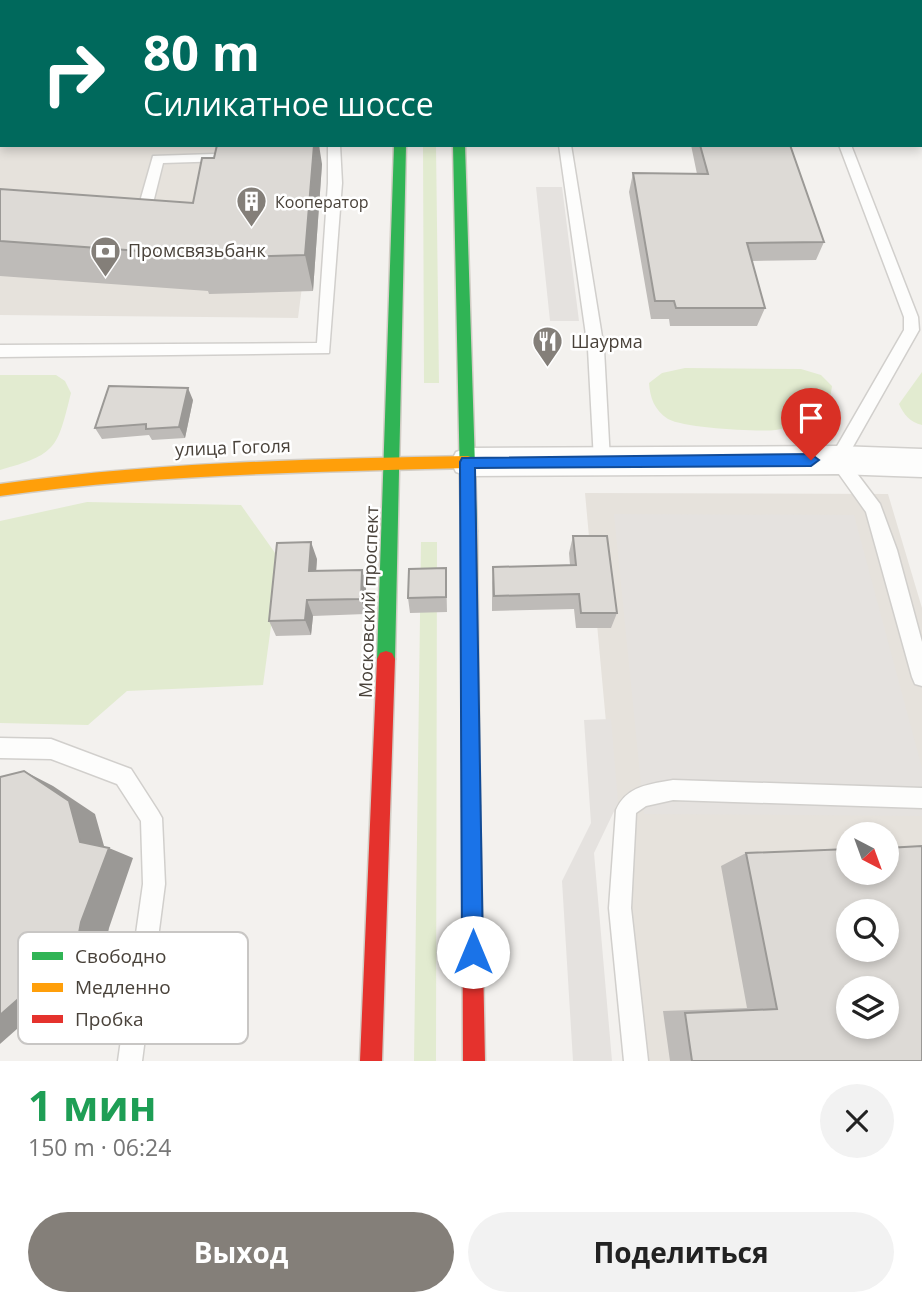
<!DOCTYPE html>
<html lang="ru">
<meta charset="utf-8">
<style>
body{margin:0;font-family:"Open Sans",sans-serif;background:#f2f2f2;color:#222;height:100vh;display:flex;flex-direction:column;font-size:26px;white-space:nowrap}
*{box-sizing:border-box;margin:0}
p{font-size:23px;color:#767676}
.icon{flex:none;width:38px;height:38px;fill:none;stroke:currentColor;stroke-width:2;stroke-linecap:round;stroke-linejoin:round}
.map{position:relative;height:1061px;overflow:hidden}
.panel{display:flex;flex-direction:column;background:#fff;flex:1}
.panel>*{flex:none}
.top-card{position:absolute;left:0px;top:0px;width:922px;height:147px;box-shadow:0 4px 10px #0003;background:#00695c;color:#fff;overflow:hidden}
.needle{width:46px;rotate:139deg}
.fabs{position:absolute;left:836px;top:822px;display:grid;gap:14px}
.fabs a{display:grid;place-items:center;width:63px;height:63px;border-radius:50%;background:#fff;box-shadow:0 4px 10px #0003;font-size:35px}
.pin{position:absolute;display:grid;place-items:center;width:60px;height:60px;color:#fff;margin:-72px -30px;border-radius:50% 50% 50% 0;rotate:-45deg;box-shadow:0 0 7px #0007}
.pin .icon{rotate:45deg}
.me{position:absolute;width:77px;margin:-38px;rotate:0deg;stroke-linejoin:round;filter:drop-shadow(0 0 5px #0008)}
.turn{display:flex;align-items:center;gap:24px;height:147px;padding:0 28px;font-size:32px}
.turn .icon{width:91px;height:91px;stroke-width:2.5}
.turn b{display:block;font-size:49px;line-height:60px}
.round{display:grid;place-items:center;flex:none;width:74px;height:74px;border-radius:37px;background:#f2f2f2}
.overview{display:flex;align-items:center;justify-content:space-between;height:119px;padding:0 28px}
h1{font-size:42px;font-weight:700;line-height:52px;color:#1e9e55}
.button{display:flex;gap:14px;margin-top:auto;padding:14px 28px}
.button a{flex:1;height:80px;border-radius:42px;background:#847f79;color:#fff;font-size:28px;font-weight:700;line-height:80px;text-align:center}
.button a+a{background:#f2f2f2;color:#222}
.map>svg:first-child{display:block}
.residential{fill:#e6e2dc;fill-rule:evenodd}
.green{fill:#e2ebd0}
.parking{fill:#e5e2df}
.lines{fill:none;stroke-linecap:round;stroke-linejoin:round}
.lane-casing{stroke:#d1cfcc;stroke-width:3}
.street-casing{stroke:#d1cfcc;stroke-width:3}
.fast-casing{stroke:#d2cdc5;stroke-width:3}
.slow-casing{stroke:#d2cdc5;stroke-width:3}
.jam-casing{stroke:#d2cdc5;stroke-width:3}
.lane{fill:#fdfdfc;fill-rule:evenodd}
.street{fill:#fdfdfc;fill-rule:evenodd}
.fast{fill:#30b455;fill-rule:evenodd}
.slow{fill:#ff9f0a;fill-rule:evenodd}
.jam{fill:#e5322d;fill-rule:evenodd}
.wall{fill:#bebbb8}
.shaded-wall{fill:#9b9996}
.building{fill:#dddad6;stroke:#9b9996;stroke-width:2;fill-rule:evenodd}
.route{fill:#1a73e8;stroke:#114b97;stroke-width:2}
.labels{text-anchor:middle;stroke-width:5;stroke-linejoin:round;paint-order:stroke}
.far-poi-label{font-size:16px;fill:#49423a;stroke:#fff;text-anchor:start}
.poi-label{font-size:18px;fill:#49423a;stroke:#fff;text-anchor:start}
.street-label{font-size:18px;fill:#49423a;stroke:#fff}
.key{fill:#fff;stroke:#c8c6c4;stroke-width:2}
.key-label{font-size:19px;fill:#49423a}
</style>
<div class="map">
<svg width="922" height="1061" viewBox="0 0 922 1061">
<rect width="100%" height="100%" fill="#f3f1ee"/>
<path class="residential" d="M0,0H334L2,2V145H320L298,318L0,315Z
M585,493L888,494L922,608V1061H637ZM849,835H887V873H849ZM849,912H887V950H849ZM849,989H887V1027H849Z"/>
<path class="green" d="M423,145H436L439,383H424Z
M685,368L801,369L821,375L832,386L829,405C814,416 795,427 776,430C756,432 684,428 668,419C654,410 650,397 649,383L662,373Z
M922,372V425C910,422 904,415 899,404Z
M0,375H56L65,381L71,393C57,449 57,454 0,470Z
M87,502L241,505L280,560L263,685L127,691L88,725L0,723V521Z
M421,542H437L436,1061H414Z"/>
<path class="parking" d="M536,187H562L579,321H550Z
M614,514L854,515L922,768V816L644,814Z
M611,719L618,803L594,853L612,1061H573L562,881L591,823L584,720Z"/>
<g class="lines">
<defs>
<path id="lane" d="M266,0H276V2H266Z
M333,0H343V2H333Z
M538,0H548V2H538Z
M588,0H646L645,2Z
M920,99H922V107H920Z
M246,145H258L256,160L163,163L149,219L147,222H137L135,219L153,156L245,153Z
M328,145H340L342,183L329,353L0,357V345L317,343L328,183Z
M559,145H571L604,349L610,461L608,466H596L594,461L588,349Z
M839,145H851L918,317L919,330L846,459L880,504L897,550L922,642V686L915,684L912,677L866,512L829,460L904,330V317Z
M0,738L51,739L131,769L158,811L162,818L165,884L142,1061H118L143,884L141,821L117,784L51,759L0,758Z
M673,780L922,788V808L673,800L646,806L636,813L631,908L648,1061H624L609,908L616,810C626,786 650,784 673,780Z"/>
<path id="street" d="M837,446L922,449V477L837,474L468,476L456,472L451,462L456,452L468,448Z"/>
<path id="fast" d="M449,0H459V2H449Z
M394,145H406L395,659L392,665L386,667L380,665L377,659Z
M453,145H465L477,531L475,536L469,538L463,536L461,531Z"/>
<path id="slow" d="M398,0H408V2H398Z
M468,456L473,458L475,462L473,466L468,468C311,472 155,474 0,496V484C155,462 311,459 468,456Z
M469,524L475,526L477,531L480,806L478,813L471,815L464,813L462,806L461,531L463,526Z"/>
<path id="jam" d="M386,651L392,653L395,659L382,1061H360L377,659L380,653Z
M471,797L478,799L480,806L485,1061H463L462,806L464,799Z"/>
</defs>
<use href="#lane" class="lane-casing"/>
<use href="#street" class="street-casing"/>
<use href="#fast" class="fast-casing"/>
<use href="#slow" class="slow-casing"/>
<use href="#jam" class="jam-casing"/>
<use href="#lane" class="lane"/>
<use href="#street" class="street"/>
<use href="#fast" class="fast"/>
<use href="#slow" class="slow"/>
<use href="#jam" class="jam"/>
</g>
<path class="wall" d="M737,0H922V71H920V2H737Z
M0,31H2V82H0Z
M691,145H790L824,242L816,260L752,261L765,308L757,326H670L669,319H651L629,192L633,173L697,174Z
M322,164L313,291L209,294L208,291L0,276V189L193,203Z
M193,400L185,438L152,440L149,435L102,439L95,428Z
M573,536L617,613L611,628H576L574,609L492,611V583L493,567L570,565L569,553Z
M317,559L316,571L362,570L366,586L365,614L313,616L311,635L276,636L269,621Z
M446,568L447,612L410,613L408,598Z
M746,853L922,1061H670L663,1011L747,1008L721,866Z"/>
<path class="shaded-wall" d="M228,0H242V2H228Z
M314,145H319L322,164L313,291L305,255Z
M188,388L193,400L185,438L179,427Z
M311,542L317,559L315,587L309,571Z
M362,570L366,586L365,614L361,599Z
M307,600L313,616L311,635L305,620Z
M24,771L53,786L95,814L106,853L80,842Z
M109,848L133,858L109,928L105,948L82,975H78L0,1044V1015L81,922Z"/>
<path class="building" d="M181,0H228V2H181Z
M740,0H922V52H920V2H740Z
M0,31H2V59H0Z
M217,145H314L305,255L196,258V255L0,241V189L193,203L202,158H214Z
M700,145H790L824,242L747,243L765,308H676L674,301H655L633,173L708,174Z
M109,386L188,388L179,427L146,429V424L95,428Z
M573,536H607L617,613H581L579,594L494,596L493,567L576,565Z
M311,542L309,571L362,570L361,599L307,600L305,620L269,621L277,543Z
M446,568V597L408,598L409,569Z
M24,771L69,801L80,842L109,848L81,922L77,944L52,973L50,971L0,1015V777Z
M922,846V1061H692L685,1013L777,1009L746,853L849,849V873H887V848ZM849,912H887V950H849ZM849,989H887V1027H849Z"/>
<path class="route" d="M811,454L819,460L811,466L475,468L483,952L480,959L473,963L465,959L462,952L460,462L462,458Z"/>
<defs>
<symbol id="building-pin" viewBox="-11 -11 22 30"><path d="M0 17L-7.5 6A9.5 9.5 0 1 1 7.5 6Z" fill="#847f79" stroke="#fff"/><path d="M-4-6H4V6H1V3H-1V6H-4ZM-2.5-4.3h1.7v1.8h-1.7ZM.8-4.3h1.7v1.8H.8ZM-2.5-1h1.7V.8h-1.7ZM.8-1h1.7V.8H.8Z" fill="#fff"/></symbol>
<symbol id="bank-pin" viewBox="-11 -11 22 30"><path d="M0 17L-7.5 6A9.5 9.5 0 1 1 7.5 6Z" fill="#847f79" stroke="#fff"/><path d="M-6-4H6V4H-6ZM0-2.3a2.3 2.3 0 1 0 0 4.6a2.3 2.3 0 1 0 0-4.6Z" fill="#fff"/></symbol>
<symbol id="restaurant-pin" viewBox="-11 -11 22 30"><path d="M0 17L-7.5 6A9.5 9.5 0 1 1 7.5 6Z" fill="#847f79" stroke="#fff"/><path d="M-5-6h1v4h1v-4h1v4h1v-4h1v5L-1.5 .5V6h-2V.5L-5-1ZM5-6V6H3V1.5H1.5Q1.5-4 5-6Z" fill="#fff"/></symbol>
</defs>
<g fill-rule="evenodd">
<use href="#building-pin" x="234" y="184" width="35" height="47"/>
<use href="#bank-pin" x="88" y="234" width="35" height="47"/>
<use href="#restaurant-pin" x="530" y="324" width="35" height="47"/>
</g>
<g class="labels">
<g class="far-poi-label">
<text x="275" y="208">Кооператор</text>
</g>
<g class="poi-label">
<text x="128" y="257">Промсвязьбанк</text>
<text x="571" y="348">Шаурма</text>
</g>
<g class="street-label">
<text transform="translate(233 448) rotate(-2)" y="6">улица Гоголя</text>
<text transform="translate(369 602) rotate(-88)" y="6">Московский проспект</text>
</g>
</g>
<rect x="18" y="932" width="230" height="112" rx="10" class="key"/>
<rect x="32" y="952" width="31" height="8" fill="#30b455"/>
<rect x="32" y="983" width="31" height="9" fill="#ff9f0a"/>
<rect x="32" y="1015" width="31" height="8" fill="#e5322d"/>
<g class="key-label">
<text x="75" y="963">Свободно</text>
<text x="75" y="994">Медленно</text>
<text x="75" y="1026">Пробка</text>
</g>
</svg>
<div class="fabs">
<a><svg class="needle" viewBox="-14 -14 28 28"><path d="M0-13l5 13h-10z" fill="#e53935"/><path d="M0 13l5-13h-10z" fill="#767676"/></svg></a>
<a><svg class="icon" aria-label="search" viewBox="0 0 24 24"><circle cx="10" cy="10" r="6"/><path d="M15 15l6 6"/></svg></a>
<a><svg class="icon" aria-label="layers" viewBox="0 0 24 24"><path d="M12 4l9 5-9 5-9-5zM3 14l9 5 9-5"/></svg></a>
</div>
<div class="pin" style="left:811px;top:460px;background:#d93025"><svg class="icon" aria-label="arrive" viewBox="0 0 24 24"><path d="M6 21V4h12l-3 4 3 4H6"/></svg></div>
<svg class="me" style="left:473px;top:952px" viewBox="-20 -20 40 40"><circle r="19" fill="#fff"/><path d="M0-13L10 11 0 6-10 11z" fill="#1a73e8"/></svg>
<div class="top-card">
<div class="turn"><svg class="icon" aria-label="right" viewBox="0 0 24 24"><path d="M7 20v-9h11M14 6l5 5-5 5"/></svg><div><b>80 m</b>Силикатное шоссе</div></div>
</div>
</div>
<section class="panel">
<div class="overview"><div><h1>1 мин</h1><p>150 m · 06:24</p></div><a class="round"><svg class="icon" aria-label="close" viewBox="0 0 24 24"><path d="M6 6l12 12M18 6L6 18"/></svg></a></div>
<div class="button"><a>Выход</a><a>Поделиться</a></div>
</section>
